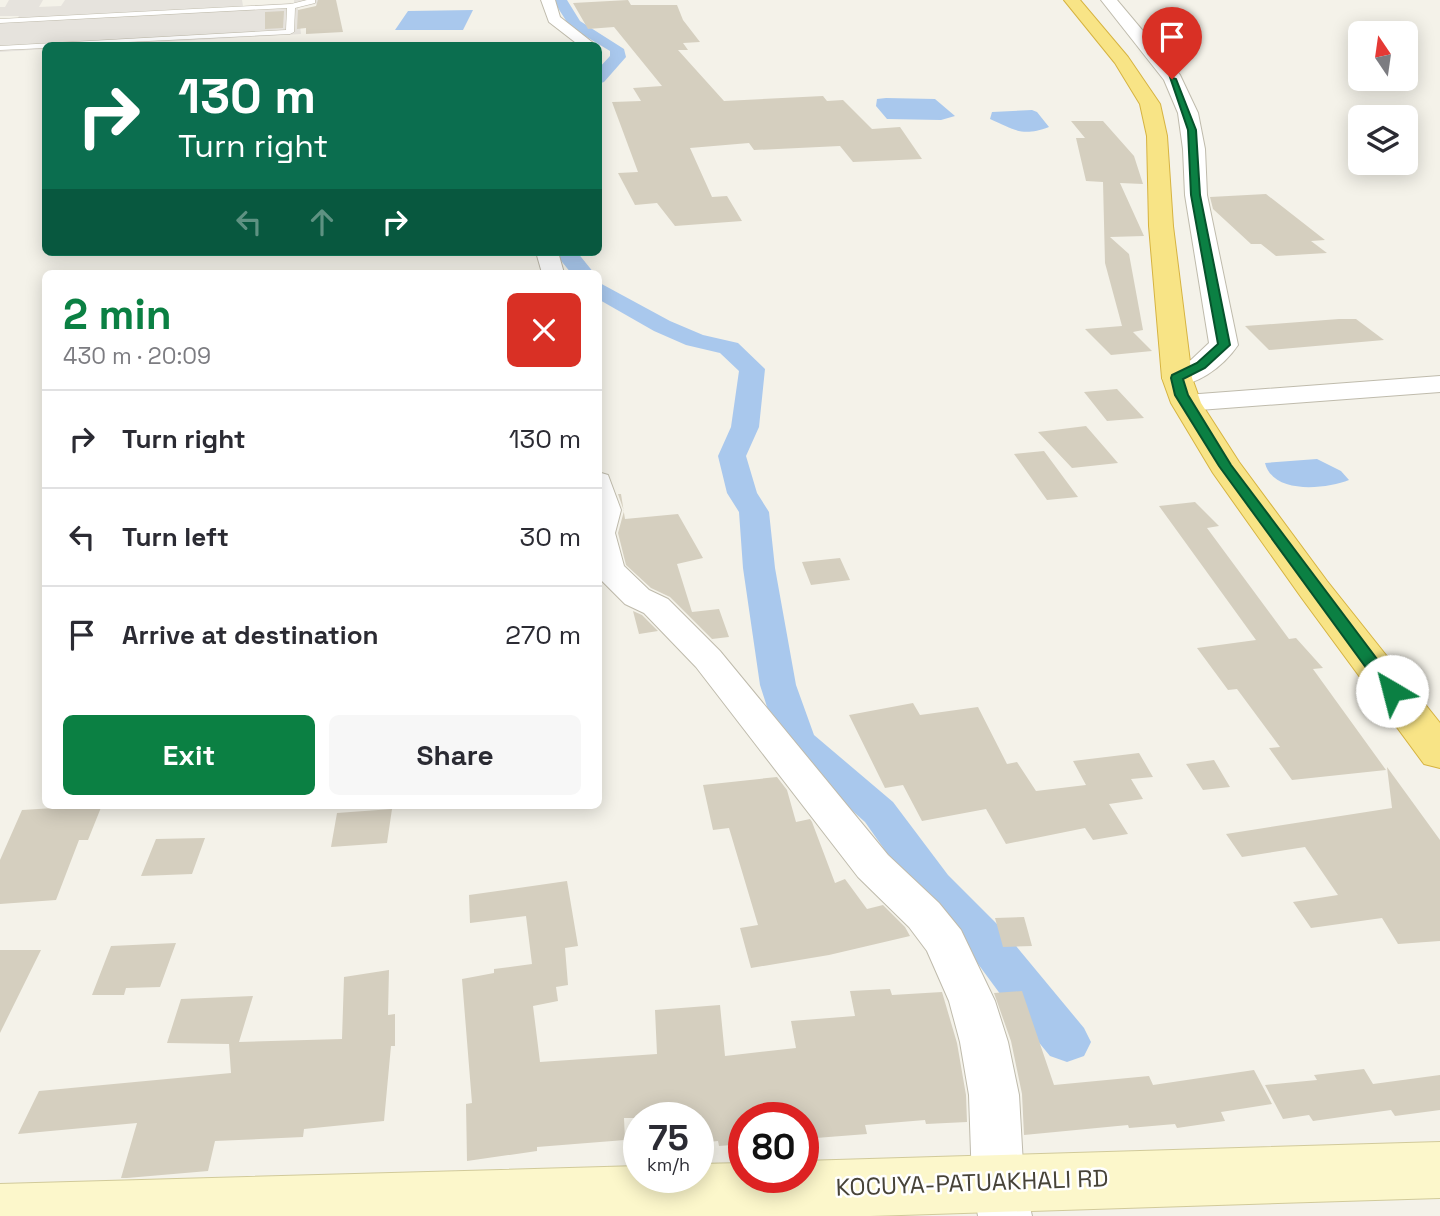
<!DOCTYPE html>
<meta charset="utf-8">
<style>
body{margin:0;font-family:"Space Grotesk",sans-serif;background:#f7f7f7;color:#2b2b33;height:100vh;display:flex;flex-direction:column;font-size:26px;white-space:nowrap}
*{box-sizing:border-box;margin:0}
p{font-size:23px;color:#7c7c81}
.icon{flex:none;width:38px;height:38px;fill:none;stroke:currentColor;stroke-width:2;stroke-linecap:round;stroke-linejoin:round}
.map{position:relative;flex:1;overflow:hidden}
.drawer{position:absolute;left:42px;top:270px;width:560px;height:539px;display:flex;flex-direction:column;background:#fff;border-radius:10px;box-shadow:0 4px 18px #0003}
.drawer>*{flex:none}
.guide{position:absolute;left:42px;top:42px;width:560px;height:214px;border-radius:10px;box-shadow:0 4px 18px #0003;background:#0b6e4f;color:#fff;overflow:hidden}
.needle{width:46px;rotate:347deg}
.fabs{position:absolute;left:1348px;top:21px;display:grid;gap:14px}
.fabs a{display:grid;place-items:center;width:70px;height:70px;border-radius:10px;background:#fff;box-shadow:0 4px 18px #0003;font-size:35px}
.speed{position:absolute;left:623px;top:1102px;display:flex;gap:14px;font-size:35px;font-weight:700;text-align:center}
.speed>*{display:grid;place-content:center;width:91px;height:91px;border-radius:50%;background:#fff;box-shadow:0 4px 18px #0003;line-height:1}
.speed small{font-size:18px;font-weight:400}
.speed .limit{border:10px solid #d22;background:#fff;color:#111}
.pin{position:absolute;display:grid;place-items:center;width:60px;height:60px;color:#fff;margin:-72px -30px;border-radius:50% 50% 50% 0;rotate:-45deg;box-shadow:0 0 7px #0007}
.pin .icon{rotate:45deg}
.me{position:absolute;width:77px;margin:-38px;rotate:323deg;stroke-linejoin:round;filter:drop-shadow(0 0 5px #0008)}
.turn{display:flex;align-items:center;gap:24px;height:147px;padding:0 21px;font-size:32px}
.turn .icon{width:91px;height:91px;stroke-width:2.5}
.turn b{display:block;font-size:49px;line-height:60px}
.lanes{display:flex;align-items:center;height:66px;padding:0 21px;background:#0003;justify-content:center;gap:35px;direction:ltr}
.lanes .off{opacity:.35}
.round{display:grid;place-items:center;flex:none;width:74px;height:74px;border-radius:10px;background:#f7f7f7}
.overview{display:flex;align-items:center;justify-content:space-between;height:119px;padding:0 21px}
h1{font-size:42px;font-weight:700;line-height:52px;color:#0b8043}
.primary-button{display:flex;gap:14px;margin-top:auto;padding:14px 21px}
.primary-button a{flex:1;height:80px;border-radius:10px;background:#0b8043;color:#fff;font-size:28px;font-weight:700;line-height:80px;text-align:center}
.primary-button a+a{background:#f7f7f7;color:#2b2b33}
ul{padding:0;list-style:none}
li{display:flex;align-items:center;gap:21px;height:98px;padding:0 21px;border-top:2px solid #e1e1e2}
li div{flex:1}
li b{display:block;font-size:26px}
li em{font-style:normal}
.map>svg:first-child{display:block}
.industrial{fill:#e6e3dd}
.water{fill:#a9c8ed}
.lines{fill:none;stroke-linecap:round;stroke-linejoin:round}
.canal{fill:#a9c8ed;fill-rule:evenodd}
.building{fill:#d5cfbf}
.service-casing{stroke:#bfbbac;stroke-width:1}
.minor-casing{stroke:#bfbbac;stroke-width:2}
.tertiary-casing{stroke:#bfbbac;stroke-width:2}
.secondary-casing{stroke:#d1ca9a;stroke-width:2}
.trunk-casing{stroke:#d6b341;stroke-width:2}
.service{fill:#fff;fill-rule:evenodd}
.minor{fill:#fff;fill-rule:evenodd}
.tertiary{fill:#fff;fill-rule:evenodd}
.secondary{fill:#fcf7cb;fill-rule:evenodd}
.trunk{fill:#f8e486;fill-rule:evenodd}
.route{fill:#0b8043;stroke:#07532c;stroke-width:2}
.labels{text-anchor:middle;stroke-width:5;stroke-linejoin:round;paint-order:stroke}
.near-street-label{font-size:24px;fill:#474338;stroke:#fff}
</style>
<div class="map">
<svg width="1440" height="1216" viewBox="0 0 1440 1216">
<rect width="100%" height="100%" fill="#f4f2e9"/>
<path class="industrial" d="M9,0H43L39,7L61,6L65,0H242L243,6L294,3V0H320V3L298,8L301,34L110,45L46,46L45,49L0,52V20L17,19L19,16H0V7H5Z"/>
<path class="water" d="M473,10L463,30H395L408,11Z
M886,98L935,99L955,116L941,120L887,119L876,106L877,99Z
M1032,110L1037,112L1049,127C1022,137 1015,130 990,119L992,112Z
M1317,459L1341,471L1349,480C1326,489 1273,495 1265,463Z"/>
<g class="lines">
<path class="canal" d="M553,0H567L580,21L624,49L626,57L604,82L598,84V69L610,56V51L570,27Z
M554,252H577L594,273H571Z
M598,282L670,321L703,335L738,343L765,369L759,427L746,456L757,493L769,512L775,568L796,685L814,735L893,802L948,875L1002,929L1084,1028L1091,1042L1084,1056L1067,1062L1050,1056L1009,1006L970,953L918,897L865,822L784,750L778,741L760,685L743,568L739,512L727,493L718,456L731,427L739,371L720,353L686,345L654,331L598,299Z"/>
</g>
<path class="building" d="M318,0H336L343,32L306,34V28L297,29L298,10L316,6Z
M628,0L631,5H677L683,20L700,42L683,43L688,50H678L724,101L823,96L827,101L843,100L872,129L900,127L922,159L853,162L840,146L754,150L749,143L690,148L712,197L727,196L742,221L675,226L657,203L635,205L618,173L638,172L612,102L641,101L633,88L662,86L614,27L588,29L573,3Z
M284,11L283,28L265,29V12Z
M1071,121H1103L1134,156L1143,184L1120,183L1144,236L1110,237L1129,254L1143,330L1133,332L1152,351L1111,355L1085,329L1122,326L1105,263L1103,182L1086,181L1076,138H1085Z
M1266,194L1325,240L1311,241L1327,253L1276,256L1261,244H1251L1213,209L1210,197Z
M1339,319H1356L1384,340L1269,350L1245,326Z
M1117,389L1144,418L1107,421L1084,392Z
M1086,426L1118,463L1072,468L1038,432Z
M1044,451L1078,497L1047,500L1014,454Z
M618,494H621L625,519L678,514L703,558L677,564L692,612L719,609L729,637L712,639L670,597L651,588L626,565L618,533L624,511Z
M1195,502L1219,526L1207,528L1289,639L1296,638L1323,668L1313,669L1386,770L1292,780L1269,748L1280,747L1237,689L1228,690L1197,648L1256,640L1159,506Z
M840,558L850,580L811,585L802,562Z
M633,611L642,615L658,631L639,634Z
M913,703L920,715L978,707L1007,764L1017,762L1036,791L1086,785L1073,761L1139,753L1153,777L1131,779L1143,799L1109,804L1128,834L1093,840L1085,828L1006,844L986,809L922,821L903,785L885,788L849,715Z
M1214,760L1230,787L1203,790L1186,764Z
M1387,767L1440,840V941L1398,944L1382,918L1311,928L1293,902L1338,895L1305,847L1242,857L1226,834L1392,808Z
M777,777L787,790L796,822L810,819L812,822L835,883L845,879L867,909L883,905L905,927L910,936L829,955L751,968L740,928L758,925L729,828L713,830L703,785Z
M102,805L88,840H79L56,900L0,904V860L22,810Z
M392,809L387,843L331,847L337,813Z
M205,838L192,874L141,876L156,839Z
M567,881L578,946L565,948L568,985L556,987L558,1001L533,1006L540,1062L657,1054L655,1010L720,1005L725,1056L796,1048L791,1021L855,1016L850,991L890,989L892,995L942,992L957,1043L966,1095L967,1122L926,1124L925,1120L865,1125L867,1134L803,1139V1118H744V1144L719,1146L718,1141L698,1143V1118H624L625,1140L537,1147V1151L467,1161L466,1104L472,1103L462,979L494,973V969L532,964L526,916L470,923L469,895Z
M1024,917L1032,946L1003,947L995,918Z
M176,943L160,987L126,988L124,995H92L111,946Z
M0,950H41L0,1033Z
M389,970L388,1015L395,1014V1046H391L384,1121L304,1129L303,1137L215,1141L208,1171L127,1178H121L137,1123L18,1134L39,1091L231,1073L229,1044L167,1043L181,999L253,996L239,1042L342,1039L344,977Z
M1022,991L1054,1085L1149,1076L1153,1085L1254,1070L1272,1104L1221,1112L1225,1121L1177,1128L1175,1124L1129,1128L1128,1125L1024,1135L1022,1094L1011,1041L994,993Z
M1364,1069L1373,1084L1440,1075V1110L1395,1116L1391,1110L1313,1121L1309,1115L1283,1119L1265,1085L1317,1080L1314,1075Z"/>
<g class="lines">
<defs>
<path id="service" d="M307,0H315V3L295,8L294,32L290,34L46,46V48L0,50V46L286,30L287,8L0,23V19L291,4Z"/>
<path id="minor" d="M541,0H555L560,17L597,46H580L549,22Z
M536,252H558L564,273H542Z
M1440,376V392L1186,411L1177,409L1173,403L1177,397L1186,395Z
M598,472L608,475L621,510L615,533L624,566L649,590L668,599L720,651L888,855L939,903L961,930L995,1001L1008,1042L1019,1095L1024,1182L1032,1216H978L972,1182L969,1095L960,1042L949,1001L927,951L909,927L858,877L696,667L644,613L625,604L598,577Z"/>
<path id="tertiary" d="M1101,0H1117L1180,75L1198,113L1205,149L1207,195L1238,345C1224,366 1193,391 1166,384L1162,378L1166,372L1191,360L1209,343L1185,195L1183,149L1178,113L1164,80Z"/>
<path id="secondary" d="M1440,1142V1198L870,1216H0V1184L639,1166V1178H698V1164L744,1163V1178H803V1161Z"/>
<path id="trunk" d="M1064,0H1080L1128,57L1160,104L1167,136L1173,226L1192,378L1201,403L1239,462L1327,581L1440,723V768L1424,764L1301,597L1213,473L1171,403L1162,378L1149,226L1147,136L1140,104L1115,63Z"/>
</defs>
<use href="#service" class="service-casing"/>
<use href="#minor" class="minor-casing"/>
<use href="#tertiary" class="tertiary-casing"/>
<use href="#secondary" class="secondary-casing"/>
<use href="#trunk" class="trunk-casing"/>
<use href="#service" class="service"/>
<use href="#minor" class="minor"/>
<use href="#tertiary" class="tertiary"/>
<use href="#secondary" class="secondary"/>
<use href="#trunk" class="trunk"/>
</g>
<path class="route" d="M1170,77L1176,79L1196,130L1200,195L1230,345L1205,368L1183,379L1188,395L1231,465L1398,687L1400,691L1398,695H1386L1219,466L1175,395L1171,378L1172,375L1197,363L1218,344L1191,195L1188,130Z"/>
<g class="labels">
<g class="near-street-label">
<text transform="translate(972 1183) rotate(-2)" y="8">KOCUYA-PATUAKHALI RD</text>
</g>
</g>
</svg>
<div class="fabs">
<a><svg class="needle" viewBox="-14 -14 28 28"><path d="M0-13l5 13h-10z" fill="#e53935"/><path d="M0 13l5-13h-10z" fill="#7c7c81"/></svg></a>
<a><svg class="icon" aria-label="layers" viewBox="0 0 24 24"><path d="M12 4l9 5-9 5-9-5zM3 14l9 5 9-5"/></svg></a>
</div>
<div class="speed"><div>75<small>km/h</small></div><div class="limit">80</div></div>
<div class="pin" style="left:1172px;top:79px;background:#d93025"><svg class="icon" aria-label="arrive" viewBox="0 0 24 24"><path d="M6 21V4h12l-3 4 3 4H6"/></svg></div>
<svg class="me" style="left:1392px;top:691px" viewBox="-20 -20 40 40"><circle r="19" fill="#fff"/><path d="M0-13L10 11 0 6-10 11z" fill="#0b8043"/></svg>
<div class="guide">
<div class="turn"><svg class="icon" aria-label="right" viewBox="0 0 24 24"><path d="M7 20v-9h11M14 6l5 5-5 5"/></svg><div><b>130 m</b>Turn right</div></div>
<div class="lanes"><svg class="icon off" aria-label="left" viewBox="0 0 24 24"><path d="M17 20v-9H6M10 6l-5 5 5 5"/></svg><svg class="icon off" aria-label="ahead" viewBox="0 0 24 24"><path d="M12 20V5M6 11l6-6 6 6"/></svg><svg class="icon" aria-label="right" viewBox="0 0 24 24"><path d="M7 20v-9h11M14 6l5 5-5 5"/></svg></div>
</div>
<section class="drawer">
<div class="overview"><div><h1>2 min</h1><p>430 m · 20:09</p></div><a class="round" style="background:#d93025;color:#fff"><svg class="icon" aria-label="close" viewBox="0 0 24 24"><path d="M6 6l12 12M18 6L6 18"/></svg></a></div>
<ul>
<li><svg class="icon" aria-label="right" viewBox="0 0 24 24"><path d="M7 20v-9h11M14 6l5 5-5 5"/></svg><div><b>Turn right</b></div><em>130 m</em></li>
<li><svg class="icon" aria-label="left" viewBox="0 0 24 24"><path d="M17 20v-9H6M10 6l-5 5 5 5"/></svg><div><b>Turn left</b></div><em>30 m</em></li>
<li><svg class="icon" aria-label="arrive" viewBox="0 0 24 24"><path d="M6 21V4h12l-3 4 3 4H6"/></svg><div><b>Arrive at destination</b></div><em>270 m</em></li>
</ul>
<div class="primary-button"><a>Exit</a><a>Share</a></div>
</section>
</div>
